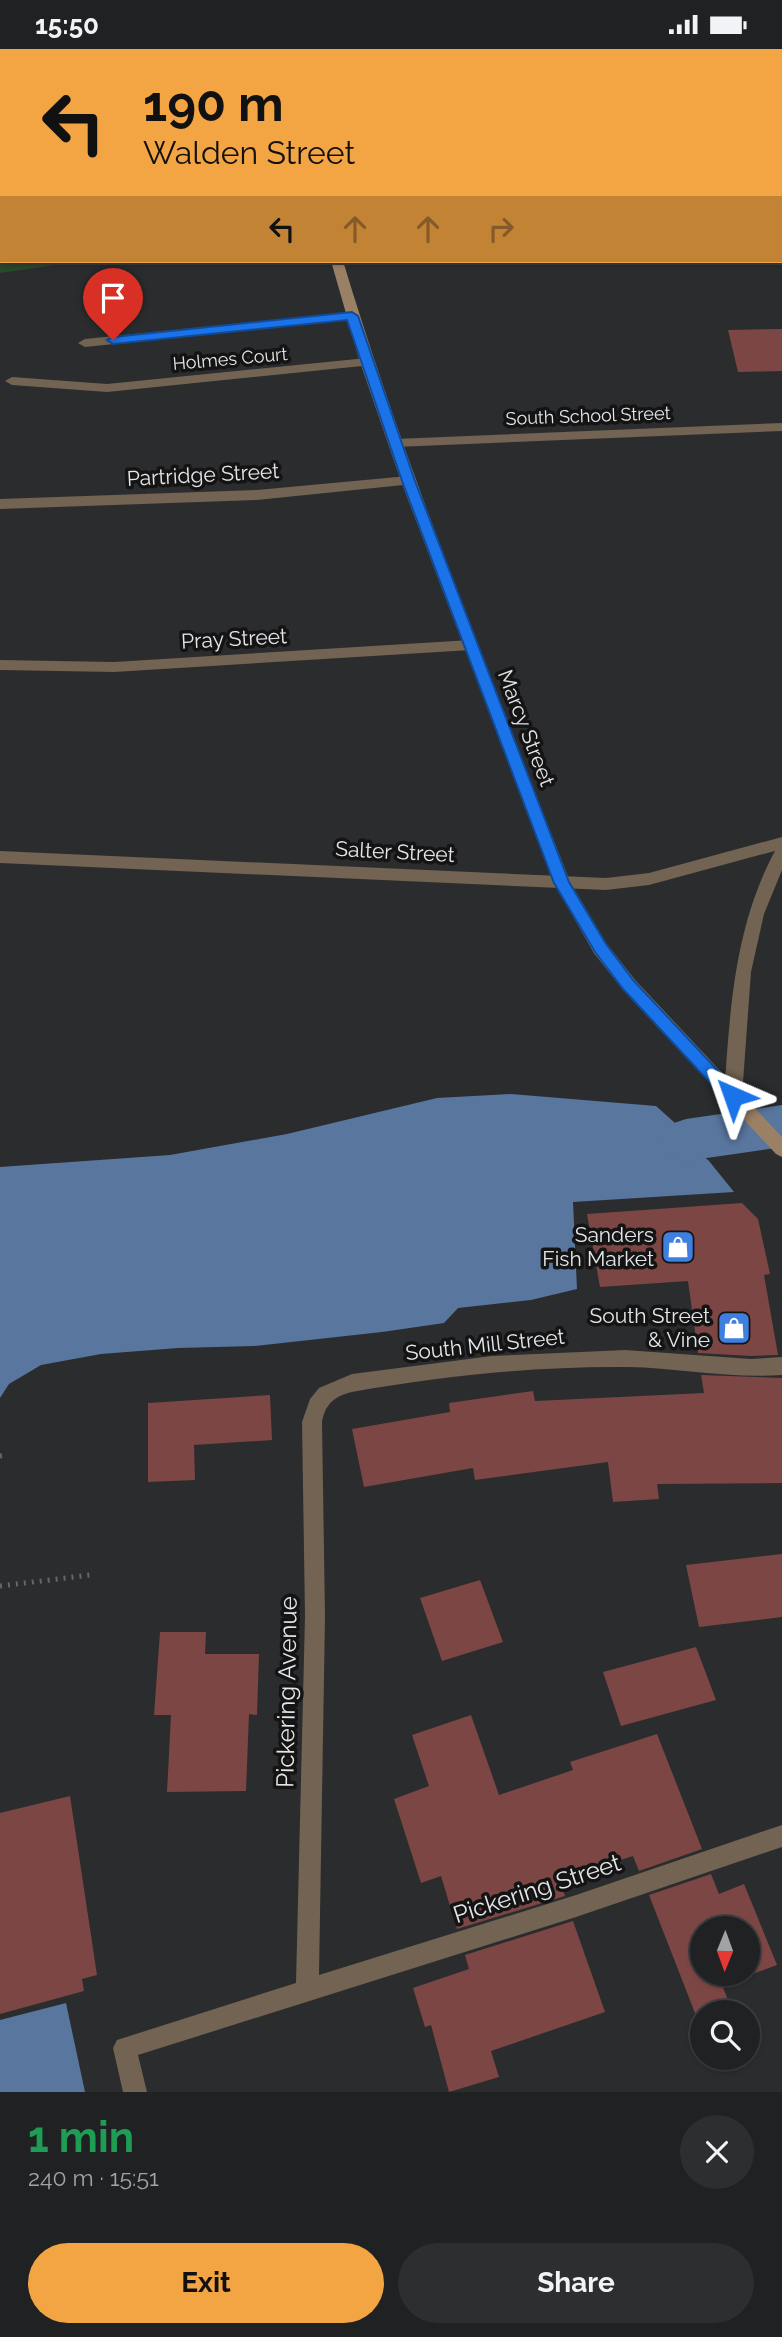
<!DOCTYPE html>
<meta charset="utf-8">
<style>
body{margin:0;font-family:Raleway,sans-serif;background:#2d2e2f;color:#f1f3f6;height:100vh;display:flex;flex-direction:column;font-size:26px;white-space:nowrap}
*{box-sizing:border-box;margin:0}
p{font-size:23px;color:#a2a3a5}
.icon{flex:none;width:38px;height:38px;fill:none;stroke:currentColor;stroke-width:2;stroke-linecap:round;stroke-linejoin:round}
.map{position:relative;height:2043px;overflow:hidden}
.details{display:flex;flex-direction:column;background:#202122;flex:1}
.details>*{flex:none}
.hud{position:absolute;left:0px;top:0px;width:782px;height:214px;box-shadow:0 2px 5px #0004,0 0 0 2px #3d3e40;background:#f3a443;color:#111;overflow:hidden}
.needle{width:46px;rotate:181deg}
.fabs{position:absolute;left:690px;top:1867px;display:grid;gap:14px}
.fabs a{display:grid;place-items:center;width:70px;height:70px;border-radius:50%;background:#202122;box-shadow:0 2px 5px #0004,0 0 0 2px #3d3e40;font-size:35px}
.pin{position:absolute;display:grid;place-items:center;width:60px;height:60px;color:#fff;margin:-72px -30px;border-radius:50% 50% 50% 0;rotate:-45deg;box-shadow:0 0 7px #0007}
.pin .icon{rotate:45deg}
.me{position:absolute;width:77px;margin:-38px;rotate:317deg;stroke-linejoin:round;filter:drop-shadow(0 0 5px #0008)}
.turn{display:flex;align-items:center;gap:24px;height:147px;padding:0 28px;font-size:32px}
.turn .icon{width:91px;height:91px;stroke-width:2.5}
.turn b{display:block;font-size:49px;line-height:60px}
.lanes{display:flex;align-items:center;height:66px;padding:0 28px;background:#0003;justify-content:center;gap:35px;direction:ltr}
.lanes .off{opacity:.35}
.round{display:grid;place-items:center;flex:none;width:74px;height:74px;border-radius:37px;background:#2d2e2f}
.overview{display:flex;align-items:center;justify-content:space-between;height:119px;padding:0 28px}
h1{font-size:42px;font-weight:700;line-height:52px;color:#1e9e55}
.cta{display:flex;gap:14px;margin-top:auto;padding:14px 28px}
.cta a{flex:1;height:80px;border-radius:42px;background:#f3a443;color:#111;font-size:28px;font-weight:700;line-height:80px;text-align:center}
.cta a+a{background:#2d2e2f;color:#f1f3f6}
.status{display:flex;justify-content:space-between;align-items:center;height:49px;padding:0 35px;background:#202122;direction:ltr}
.status svg{height:19px;fill:currentColor}
.map>svg:first-child{display:block}
.green{fill:#28492a}
.water{fill:#59769f}
.lines{fill:none;stroke-linecap:round;stroke-linejoin:round}
.canal{fill:#59769f;fill-rule:evenodd}
.building{fill:#7b4643;fill-rule:evenodd}
.path{stroke:#666769;stroke-width:5;stroke-dasharray:2 6;stroke-linecap:butt}
.minor{fill:#726352;fill-rule:evenodd}
.tertiary{fill:#726352;fill-rule:evenodd}
.secondary{fill:#9a8166;fill-rule:evenodd}
.route{fill:#1a73e8;stroke:#114b97;stroke-width:2}
.labels{text-anchor:middle;stroke-width:7;stroke-linejoin:round;paint-order:stroke}
.far-street-label{font-size:18px;fill:#e4e5e7;stroke:#141415}
.street-label{font-size:21px;fill:#e4e5e7;stroke:#141415}
.poi-label{font-size:21px;fill:#e4e5e7;stroke:#141415;text-anchor:end}
.near-street-label{font-size:24px;fill:#e4e5e7;stroke:#141415}
</style>
<div class="status"><b>15:50</b><svg viewBox="0 0 49 12"><path d="M0 12V9h3v3zM5 12V6h3v6zM10 12V3h3v9zM15 12V0h3v12zM26 1h20v11H26zM47 4h2v5h-2z"/></svg></div>
<div class="map">
<svg width="782" height="2043" viewBox="0 0 782 2043">
<rect width="100%" height="100%" fill="#2b2c2e"/>
<path class="green" d="M0,143L2,212H85L0,224Z"/>
<path class="water" d="M511,1045L656,1057L675,1074L686,1091L709,1112L734,1143L573,1153L577,1240L531,1251L458,1259L444,1274L382,1283L255,1297L178,1299L101,1305L41,1316L9,1335L0,1349V1118L170,1106L287,1085L437,1049Z
M66,1954L85,2043H0V1971Z"/>
<g class="lines">
<path class="canal" d="M782,1056V1098L686,1112L668,1106L661,1091L668,1076L686,1070Z"/>
</g>
<path class="building" d="M782,280V322L738,323L728,281Z
M742,1154L758,1170L770,1225L764,1226L778,1306L751,1307L698,1304L688,1232L600,1238L587,1165Z
M701,1326L782,1329V1434L657,1435L659,1450L613,1453L608,1413L475,1431L473,1419L364,1438L352,1380L450,1363L449,1354L533,1342L535,1352L704,1344Z
M270,1346L272,1391L194,1396L195,1431L148,1433V1354Z
M782,1505V1568L699,1578L686,1516Z
M480,1531L503,1593L442,1612L420,1549Z
M160,1583H206L205,1605H259L257,1666L249,1665L246,1742L167,1743L171,1666H154Z
M696,1598L716,1651L621,1677L603,1623Z
M471,1666L499,1746L573,1721L570,1713L657,1685L702,1800L639,1822L633,1807L559,1831L565,1847L457,1880L441,1827L421,1834L394,1750L429,1737L412,1686Z
M70,1747L97,1926L82,1930L84,1942L0,1965V1764Z
M711,1825L719,1845L744,1835L777,1916L722,1936L733,1964H695L649,1846ZM702,1880H747V1925H702Z
M573,1872L605,1963L491,2002L499,2028L449,2043L431,1976L425,1978L413,1939L469,1920L465,1906Z"/>
<g class="lines">
<path class="path" d="M0,1407L8,1406
M0,1537L90,1526"/>
<path class="minor" d="M146,0H163L144,2Z
M780,182H782V190H780Z
M352,263L357,264V270L85,298L78,294L85,290Z
M367,309L374,313L372,316L107,343L12,336L5,332L12,328L107,335Z
M782,374V382L395,398L388,394L395,390Z
M408,427L415,432L413,435L257,451L0,460V450L257,441Z
M471,591L478,596L471,601L114,623L0,621V611L114,613Z
M782,788V800L649,836L606,841L0,814V802L606,829L649,824Z
M625,1301L751,1310L782,1308V1326C731,1330 679,1319 628,1318C536,1317 443,1327 352,1343C335,1347 325,1355 322,1373L325,1567L319,1926L576,1846L782,1776V1798L576,1868L138,2006L147,2043H123L113,1999L117,1991L296,1934L305,1567L302,1373L310,1350L319,1339L352,1325L492,1307Z"/>
<path class="tertiary" d="M782,798V821L764,865L751,923L742,1047L739,1052L733,1054L727,1052L724,1047C730,961 734,877 776,800Z"/>
<path class="secondary" d="M0,0H6L8,2H2L0,5Z
M331,212H343C407,423 490,627 570,833L606,894L635,931L782,1088V1108L776,1105L623,941L594,904L554,834L401,432L360,313Z"/>
</g>
<path class="route" d="M352,263L358,267L415,432L569,833L606,895L634,932L738,1043L741,1047L738,1052H727L623,940L595,903L554,834L402,432L347,271L113,295L107,291L113,288Z"/>
<defs>
<symbol id="shop-square" viewBox="-11 -11 22 22"><rect x="-9" y="-9" width="18" height="18" rx="4" fill="#3f7fe0" stroke="#141415"/><path d="M-5-2.5h2.3a2.7 3.5 0 0 1 5.4 0H5L5.5 6h-11ZM-1.5-2.5h3a1.5 2.3 0 0 0-3 0Z" fill="#fff"/></symbol>
</defs>
<g fill-rule="evenodd">
<use href="#shop-square" x="659" y="1179" width="38" height="38"/>
<use href="#shop-square" x="715" y="1260" width="38" height="38"/>
</g>
<g class="labels">
<g class="far-street-label">
<text transform="translate(230 310) rotate(-5)" y="6">Holmes Court</text>
<text transform="translate(588 367) rotate(-2)" y="6">South School Street</text>
</g>
<g class="street-label">
<text transform="translate(203 426) rotate(-3)" y="7">Partridge Street</text>
<text transform="translate(234 590) rotate(-3)" y="7">Pray Street</text>
<text transform="translate(526 679) rotate(69)" y="7">Marcy Street</text>
<text transform="translate(395 803) rotate(3)" y="7">Salter Street</text>
<text transform="translate(485 1296) rotate(-6)" y="7">South Mill Street</text>
</g>
<g class="poi-label">
<text x="654" y="1193">Sanders<tspan x="654" dy="24">Fish Market</tspan></text>
<text x="710" y="1274">South Street<tspan x="710" dy="24">&amp; Vine</tspan></text>
</g>
<g class="near-street-label">
<text transform="translate(287 1643) rotate(-89)" y="8">Pickering Avenue</text>
<text transform="translate(537 1840) rotate(-18)" y="8">Pickering Street</text>
</g>
</g>
</svg>
<div class="fabs">
<a><svg class="needle" viewBox="-14 -14 28 28"><path d="M0-13l5 13h-10z" fill="#e53935"/><path d="M0 13l5-13h-10z" fill="#a2a3a5"/></svg></a>
<a><svg class="icon" aria-label="search" viewBox="0 0 24 24"><circle cx="10" cy="10" r="6"/><path d="M15 15l6 6"/></svg></a>
</div>
<div class="pin" style="left:113px;top:291px;background:#d93025"><svg class="icon" aria-label="arrive" viewBox="0 0 24 24"><path d="M6 21V4h12l-3 4 3 4H6"/></svg></div>
<svg class="me" style="left:733px;top:1047px" viewBox="-20 -20 40 40"><path d="M0-17L14 15 0 8-14 15z" fill="#1a73e8" stroke="#fff" stroke-width="4"/></svg>
<div class="hud">
<div class="turn"><svg class="icon" aria-label="left" viewBox="0 0 24 24"><path d="M17 20v-9H6M10 6l-5 5 5 5"/></svg><div><b>190 m</b>Walden Street</div></div>
<div class="lanes"><svg class="icon" aria-label="left" viewBox="0 0 24 24"><path d="M17 20v-9H6M10 6l-5 5 5 5"/></svg><svg class="icon off" aria-label="ahead" viewBox="0 0 24 24"><path d="M12 20V5M6 11l6-6 6 6"/></svg><svg class="icon off" aria-label="ahead" viewBox="0 0 24 24"><path d="M12 20V5M6 11l6-6 6 6"/></svg><svg class="icon off" aria-label="right" viewBox="0 0 24 24"><path d="M7 20v-9h11M14 6l5 5-5 5"/></svg></div>
</div>
</div>
<section class="details">
<div class="overview"><div><h1>1 min</h1><p>240 m · 15:51</p></div><a class="round"><svg class="icon" aria-label="close" viewBox="0 0 24 24"><path d="M6 6l12 12M18 6L6 18"/></svg></a></div>
<div class="cta"><a>Exit</a><a>Share</a></div>
</section>
